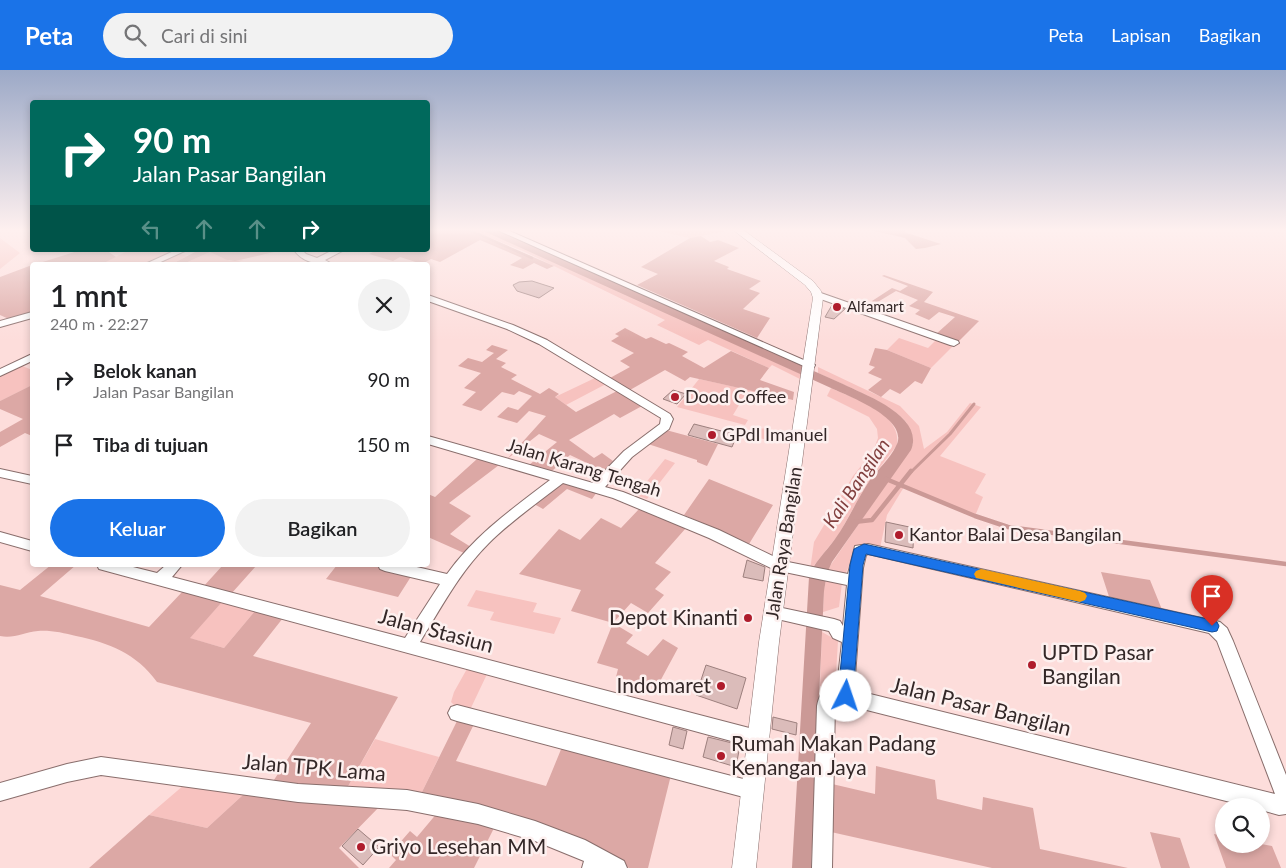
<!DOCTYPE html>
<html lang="id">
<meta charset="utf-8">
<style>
body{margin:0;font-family:Lato,sans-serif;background:#f2f2f2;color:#202124;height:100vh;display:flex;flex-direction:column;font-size:19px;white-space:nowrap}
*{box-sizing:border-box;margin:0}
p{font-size:16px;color:#757577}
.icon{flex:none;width:28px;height:28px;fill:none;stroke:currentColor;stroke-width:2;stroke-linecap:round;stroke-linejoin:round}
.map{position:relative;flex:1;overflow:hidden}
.panel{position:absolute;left:30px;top:192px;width:400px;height:305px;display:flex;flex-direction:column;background:#fff;border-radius:5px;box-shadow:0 2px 8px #0003}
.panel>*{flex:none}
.top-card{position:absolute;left:30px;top:30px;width:400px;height:152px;border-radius:5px;box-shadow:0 2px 8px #0003;background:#00695c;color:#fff;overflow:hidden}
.fabs{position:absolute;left:1215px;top:728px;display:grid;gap:10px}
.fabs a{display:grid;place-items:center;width:55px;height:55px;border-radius:50%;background:#fff;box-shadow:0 2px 8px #0003;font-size:25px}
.pin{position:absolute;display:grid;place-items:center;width:42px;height:42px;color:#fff;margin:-51px -21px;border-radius:50% 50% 50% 0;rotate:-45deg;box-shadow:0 0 5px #0007}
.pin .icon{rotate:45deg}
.me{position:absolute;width:55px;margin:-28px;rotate:4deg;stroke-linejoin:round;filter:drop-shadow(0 0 4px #0008)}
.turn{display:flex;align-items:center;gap:18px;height:105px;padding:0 20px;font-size:22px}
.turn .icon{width:65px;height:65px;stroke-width:2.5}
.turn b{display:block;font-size:35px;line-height:42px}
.lanes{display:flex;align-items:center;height:48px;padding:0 20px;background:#0003;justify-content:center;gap:25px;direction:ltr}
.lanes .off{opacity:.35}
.round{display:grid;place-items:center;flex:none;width:52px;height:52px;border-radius:26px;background:#f2f2f2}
.overview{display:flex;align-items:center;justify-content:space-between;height:85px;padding:0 20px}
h1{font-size:30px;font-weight:600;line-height:38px}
.button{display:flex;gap:10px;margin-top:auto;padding:10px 20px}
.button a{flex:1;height:58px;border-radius:30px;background:#1a73e8;color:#fff;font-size:20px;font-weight:600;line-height:58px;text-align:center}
.button a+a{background:#f2f2f2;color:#202124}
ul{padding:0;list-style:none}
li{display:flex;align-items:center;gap:15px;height:65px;padding:0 20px}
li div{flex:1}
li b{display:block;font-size:19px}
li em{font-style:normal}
header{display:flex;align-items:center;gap:30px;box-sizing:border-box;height:70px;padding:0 25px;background:#1a73e8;color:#fff}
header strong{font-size:24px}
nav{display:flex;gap:28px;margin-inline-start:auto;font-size:18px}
.search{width:350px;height:45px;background:#f2f2f2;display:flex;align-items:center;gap:12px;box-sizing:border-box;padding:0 18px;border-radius:28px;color:#757577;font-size:19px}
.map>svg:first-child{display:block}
.green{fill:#f7c2bf}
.forest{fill:#dca8a5}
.water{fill:#cb9996}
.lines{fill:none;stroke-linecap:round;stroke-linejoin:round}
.stream-far2{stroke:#cb9996;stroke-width:2.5}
.stream-far1{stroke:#cb9996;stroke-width:3}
.stream{stroke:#cb9996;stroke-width:4.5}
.building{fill:#dbbcba;stroke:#9d807e}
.minor-casing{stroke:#896e6c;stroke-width:2}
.major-casing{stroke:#896e6c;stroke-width:1}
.minor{fill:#fff;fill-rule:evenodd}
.major{fill:#fff;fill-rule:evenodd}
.route{fill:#1a73e8;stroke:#114b97}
.slow{fill:#f59e0b}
.poi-dot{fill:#af1c2c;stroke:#fdf0ef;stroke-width:2}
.labels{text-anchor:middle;stroke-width:5;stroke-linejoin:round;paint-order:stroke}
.far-poi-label{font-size:15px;fill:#332727;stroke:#fdf0ef;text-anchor:start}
.poi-label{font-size:18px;fill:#332727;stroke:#fdf0ef;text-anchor:start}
.street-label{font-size:18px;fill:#332727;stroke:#fdf0ef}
.water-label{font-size:19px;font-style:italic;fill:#82403f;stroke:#fdf0ef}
.near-poi-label{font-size:21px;fill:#332727;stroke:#fdf0ef;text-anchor:start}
.near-street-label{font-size:21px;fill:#332727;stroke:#fdf0ef}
</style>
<header>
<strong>Peta</strong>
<div class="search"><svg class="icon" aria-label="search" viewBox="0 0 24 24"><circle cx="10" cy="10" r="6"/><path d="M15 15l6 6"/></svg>Cari di sini</div>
<nav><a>Peta</a><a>Lapisan</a><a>Bagikan</a></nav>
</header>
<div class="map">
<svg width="1286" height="798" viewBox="0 0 1286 798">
<rect width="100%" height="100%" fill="#fddddb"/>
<path class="green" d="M469,159H479L522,177L801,304L800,309L772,295L769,298L708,270L699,275L657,255L665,250L523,181Z
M649,159H709L727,161L690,168Z
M0,168L20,183L0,199Z
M129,180H178L175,182L187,186L170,195H100Z
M210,182L230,191L244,190L230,195H181Z
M899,268L928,278L937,269L954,275L931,298L887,280Z
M20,295L32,300V315L0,331V305Z
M818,297L900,336L919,356L924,379L947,362L970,333L981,337L940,386L986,404L975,423L983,427L975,446L904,417L887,445L880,478L855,480L842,513L839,537L823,542L824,520L828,499L913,374C911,367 910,358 906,352C893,334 839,313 818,303Z
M595,308L606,314L566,335L555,327Z
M699,309L763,323L759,329L745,325L733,345L748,350L745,355L677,337Z
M831,318C854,329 902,342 897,375L865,417L839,464L812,498L809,507L814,472L853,406L873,381L878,368L877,359L869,347L827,326Z
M754,357L789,363L787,373L752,367Z
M665,389L675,393L647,429L636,425Z
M476,520L537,533L533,542L561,548L554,564L490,550L494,542L467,536Z
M222,532L255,541L224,578L189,568Z
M822,562L838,571L835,620L820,616Z
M468,597L488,602L469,642L458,639L451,632L454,622Z
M375,669L439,687L420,726L346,720Z
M184,715L244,724L207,758L149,745Z"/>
<path class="forest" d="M428,159H468L554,196L547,199L534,193L523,199L510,195L522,188L480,170L440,192L431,189L422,194L400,187L393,191L369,184L377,180H428Z
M866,159H907L904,162L941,174L925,178L916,179L905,168Z
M701,166L710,172L718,170L739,178L714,191L729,197L727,199L761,211L749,219L760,223L743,239L770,248L757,268L637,215L658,204L641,197L690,168Z
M81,180H106L116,187L100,195H33Z
M199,180H283L235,191L227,190L210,182L181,195H170Z
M32,195V243L9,249L0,245V207Z
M884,205L933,222L924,232L979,251L957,273L935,265L955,247L939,242L929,250L915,244L920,240L909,236L918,230L896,221L876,233L872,231L892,218L900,221L908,216L882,206Z
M625,258L646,269L651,267L666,274L669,273L688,282L682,286L704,298L731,281L769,298L760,310L794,322L793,330L690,307L685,311L665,300L630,320L610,308L630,297L620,291L634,283L611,271L619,266L615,264Z
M492,275L508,280L496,289L506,293L501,297L517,305L511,309L540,324L549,318L559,324L555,327L576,342L617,321L642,336L620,348L614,344L569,370L594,388L602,383L613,391L604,401L570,385L552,401L529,395L557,372L539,364L507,389L546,346L529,341L517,353L497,347L508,337L518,340L532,326L519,321L514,325L502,322L481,341L462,335L476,322L464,318L481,303L458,296L468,288L482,292L494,283L486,280Z
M875,278L887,280L931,298L922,314L915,311L900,324L890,319L881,327L868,320L882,309L868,303L875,297L869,295Z
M32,315V366L25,363L0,377V362L23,349L0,339V331Z
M666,360L718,374L707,396L697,392V390L648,374Z
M477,389L499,395L449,433L471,446L450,464L471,477L464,483L428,467V424L435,427Z
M709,409L773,435L749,474L684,445Z
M562,411L597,422L592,429L567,419L543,439L534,434Z
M640,438L686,458L655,493L671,502L655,519L664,525L648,543L631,533L613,553L633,565L626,573L648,586L663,569L678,578L657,617L616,607L618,599L597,593L613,553L571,541L581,520L519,504L559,459L580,470L601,448L621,458Z
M51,495H76L40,526L149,557L183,521L222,532L190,568L224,578L255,541L283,548L253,586L398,627L346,720L272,713L311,653L157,612C136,583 109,573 76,566C64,563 50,560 38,561C24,562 14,569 0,566V515L20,520Z
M223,495H257L231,524L203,517Z
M337,495H369L412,505L398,527L326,509Z
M1101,502L1150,510L1165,547L1112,536Z
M458,649L474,654L456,691L546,716L562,677L671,705L648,798H629L614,788L420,726Z
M876,696L935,710L937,729L982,740L983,727L1033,738L1040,779L1128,798H992L813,758L815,710L875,724Z
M244,724L381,735L339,778L359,798H89L149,745L207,758Z
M438,742L495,756L474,798H389L396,790L390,784L410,761L417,767Z
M1150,762L1180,768L1190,798H1161Z
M1214,764L1224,766V774H1261L1272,776L1281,798H1226Z"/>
<path class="water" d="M479,159H493L522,171L843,314C865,325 925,346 911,380L832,492L827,503L824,521L811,798H792L809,507C813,493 826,482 835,469C848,451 857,429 870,410C878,399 890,389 896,376C911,349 848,326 831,318Z"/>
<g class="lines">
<path class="stream-far2" d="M467,159L532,188"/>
<path class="stream-far1" d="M910,403L950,364L974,334"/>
<path class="stream" d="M886,409L975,446L1008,457L1286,494
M854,452L872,450L911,401"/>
</g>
<path class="building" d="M532,211L554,218L539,228L517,221L513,215L519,212Z
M832,235L845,239L834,249L825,247Z
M673,320L686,324L677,334L663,329Z
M694,354L737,365L732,377L688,365Z
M886,452L914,458L913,478L885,472Z
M747,490L765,497L763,511L743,507Z
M706,595L746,608L737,639L696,625Z
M773,647L797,653L796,665L772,659Z
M673,657L687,661L683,679L669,675Z
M708,667L740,675L736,697L703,687Z
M358,759L379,777L363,795L342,776Z"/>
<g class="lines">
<defs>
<path id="minor" d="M495,159H505L815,295L814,297H806Z
M176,180H187L154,195H143Z
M294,180H302L306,184L317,188L333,180H344L325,190L334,195C319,195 303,193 294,180Z
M818,222L958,271L959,273L954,276L950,275L815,227V223Z
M428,225L513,255L547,270L670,344L673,349L669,359L632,387L605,417L623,422L719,460L783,491L848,504L855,476L868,474L1220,552L1227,558L1233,571L1286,705V744L1279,745L1261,740V736H1246L835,632L832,798H812L817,636C819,625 824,615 837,617L842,572L833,568L829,561L773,548L768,546L765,542L768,538L773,536L834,549L840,551L843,556L847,515L775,500L709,468L613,428L563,413C537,433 510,452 488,474C459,503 441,538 420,572L757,660L763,663L766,669L763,675L757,678L99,499L97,495H125L157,503L166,495H182L172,507L405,568L440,514L385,501L380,499L378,495H408L447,504C475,465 512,439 550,410L428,374V366L593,413L624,381L660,354L661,348L539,274L507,259L428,231ZM868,484L1209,563L1217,571L1275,724L854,620L863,498L866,485Z
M32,242V248L0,257V251Z
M32,284V291L0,306V299Z
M0,399L32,406V414L0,407Z
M0,462L32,471V481L0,472Z
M457,635L751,711L758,713L760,720L758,727L751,729L457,651L451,649L448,643L451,637Z
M101,687L298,714L407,720L478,734L535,751L585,770L624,791L627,798H582L584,791L535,771L478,754L407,740L298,732L101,705L67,712L0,731V713L67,694Z"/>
<path id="major" d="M732,159H742L813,211L821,221L823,228L779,572L756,798H732L759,572L813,228L811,222L805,215Z"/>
</defs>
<use href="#minor" class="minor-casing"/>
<use href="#major" class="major-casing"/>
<use href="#minor" class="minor"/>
<use href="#major" class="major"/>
</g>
<linearGradient id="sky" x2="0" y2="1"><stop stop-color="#9ca9c7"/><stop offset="0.59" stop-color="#fef0ef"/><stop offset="1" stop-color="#fef0ef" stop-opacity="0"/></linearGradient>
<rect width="1286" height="271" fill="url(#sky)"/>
<path class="route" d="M864,474L1212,550L1217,552L1219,556L1217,561L1212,562L866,484L863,495L853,626L851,631L846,633L840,631L838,626L850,495L854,479Z"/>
<path class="slow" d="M981,499L1080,521L1085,523L1087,526L1085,530L1080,532L981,509L976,508L974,504L976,501Z"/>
<g class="poi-dot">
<circle cx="837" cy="237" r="5"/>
<circle cx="675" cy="327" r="5"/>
<circle cx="712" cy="365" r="5"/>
<circle cx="899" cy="465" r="5"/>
<circle cx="748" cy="548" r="5"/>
<circle cx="1032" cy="595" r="5"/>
<circle cx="721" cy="616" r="5"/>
<circle cx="721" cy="686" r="5"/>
<circle cx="361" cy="777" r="5"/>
</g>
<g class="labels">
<g class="far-poi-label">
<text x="847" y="242">Alfamart</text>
</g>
<g class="poi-label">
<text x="685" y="333">Dood Coffee</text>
<text x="722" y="371">GPdI Imanuel</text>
<text x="909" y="471">Kantor Balai Desa Bangilan</text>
</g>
<g class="street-label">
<text transform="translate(584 398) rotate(17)" y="6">Jalan Karang Tengah</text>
<text transform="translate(784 473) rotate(-81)" y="6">Jalan Raya Bangilan</text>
</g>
<g class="water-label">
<text transform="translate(856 413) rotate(-56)" y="7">Kali Bangilan</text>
</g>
<g class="near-poi-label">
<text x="738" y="555" text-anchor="end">Depot Kinanti</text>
<text x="1042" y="590">UPTD Pasar<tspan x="1042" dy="24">Bangilan</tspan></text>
<text x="711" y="623" text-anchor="end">Indomaret</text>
<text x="731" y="681">Rumah Makan Padang<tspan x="731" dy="24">Kenangan Jaya</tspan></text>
<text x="371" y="784">Griyo Lesehan MM</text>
</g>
<g class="near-street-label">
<text transform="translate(436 561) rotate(15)" y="7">Jalan Stasiun</text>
<text transform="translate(981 637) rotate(14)" y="7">Jalan Pasar Bangilan</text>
<text transform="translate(314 698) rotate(5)" y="7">Jalan TPK Lama</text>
</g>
</g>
</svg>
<div class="fabs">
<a><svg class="icon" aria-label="search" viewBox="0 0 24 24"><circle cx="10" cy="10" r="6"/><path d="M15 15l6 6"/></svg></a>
</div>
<div class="pin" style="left:1212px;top:556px;background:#d93025"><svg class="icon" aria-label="arrive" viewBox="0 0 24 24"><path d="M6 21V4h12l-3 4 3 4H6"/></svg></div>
<svg class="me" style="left:846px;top:626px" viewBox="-20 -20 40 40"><circle r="19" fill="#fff"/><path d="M0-13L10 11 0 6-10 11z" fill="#1a73e8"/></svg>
<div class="top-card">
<div class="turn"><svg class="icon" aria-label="right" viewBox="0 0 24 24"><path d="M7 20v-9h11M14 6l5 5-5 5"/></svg><div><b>90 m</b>Jalan Pasar Bangilan</div></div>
<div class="lanes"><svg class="icon off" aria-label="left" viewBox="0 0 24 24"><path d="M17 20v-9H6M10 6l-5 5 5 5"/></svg><svg class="icon off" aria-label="ahead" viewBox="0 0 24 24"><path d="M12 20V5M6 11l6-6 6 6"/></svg><svg class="icon off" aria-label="ahead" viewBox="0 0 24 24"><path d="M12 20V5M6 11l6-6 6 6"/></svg><svg class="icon" aria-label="right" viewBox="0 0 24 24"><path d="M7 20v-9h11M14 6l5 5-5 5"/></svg></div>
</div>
<section class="panel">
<div class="overview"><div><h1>1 mnt</h1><p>240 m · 22:27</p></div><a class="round"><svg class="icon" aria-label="close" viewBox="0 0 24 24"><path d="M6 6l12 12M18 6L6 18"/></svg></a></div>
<ul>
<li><svg class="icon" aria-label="right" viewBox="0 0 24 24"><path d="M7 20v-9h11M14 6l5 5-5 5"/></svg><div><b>Belok kanan</b><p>Jalan Pasar Bangilan</p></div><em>90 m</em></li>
<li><svg class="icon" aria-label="arrive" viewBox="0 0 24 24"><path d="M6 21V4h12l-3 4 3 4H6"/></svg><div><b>Tiba di tujuan</b></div><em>150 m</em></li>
</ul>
<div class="button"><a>Keluar</a><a>Bagikan</a></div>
</section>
</div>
